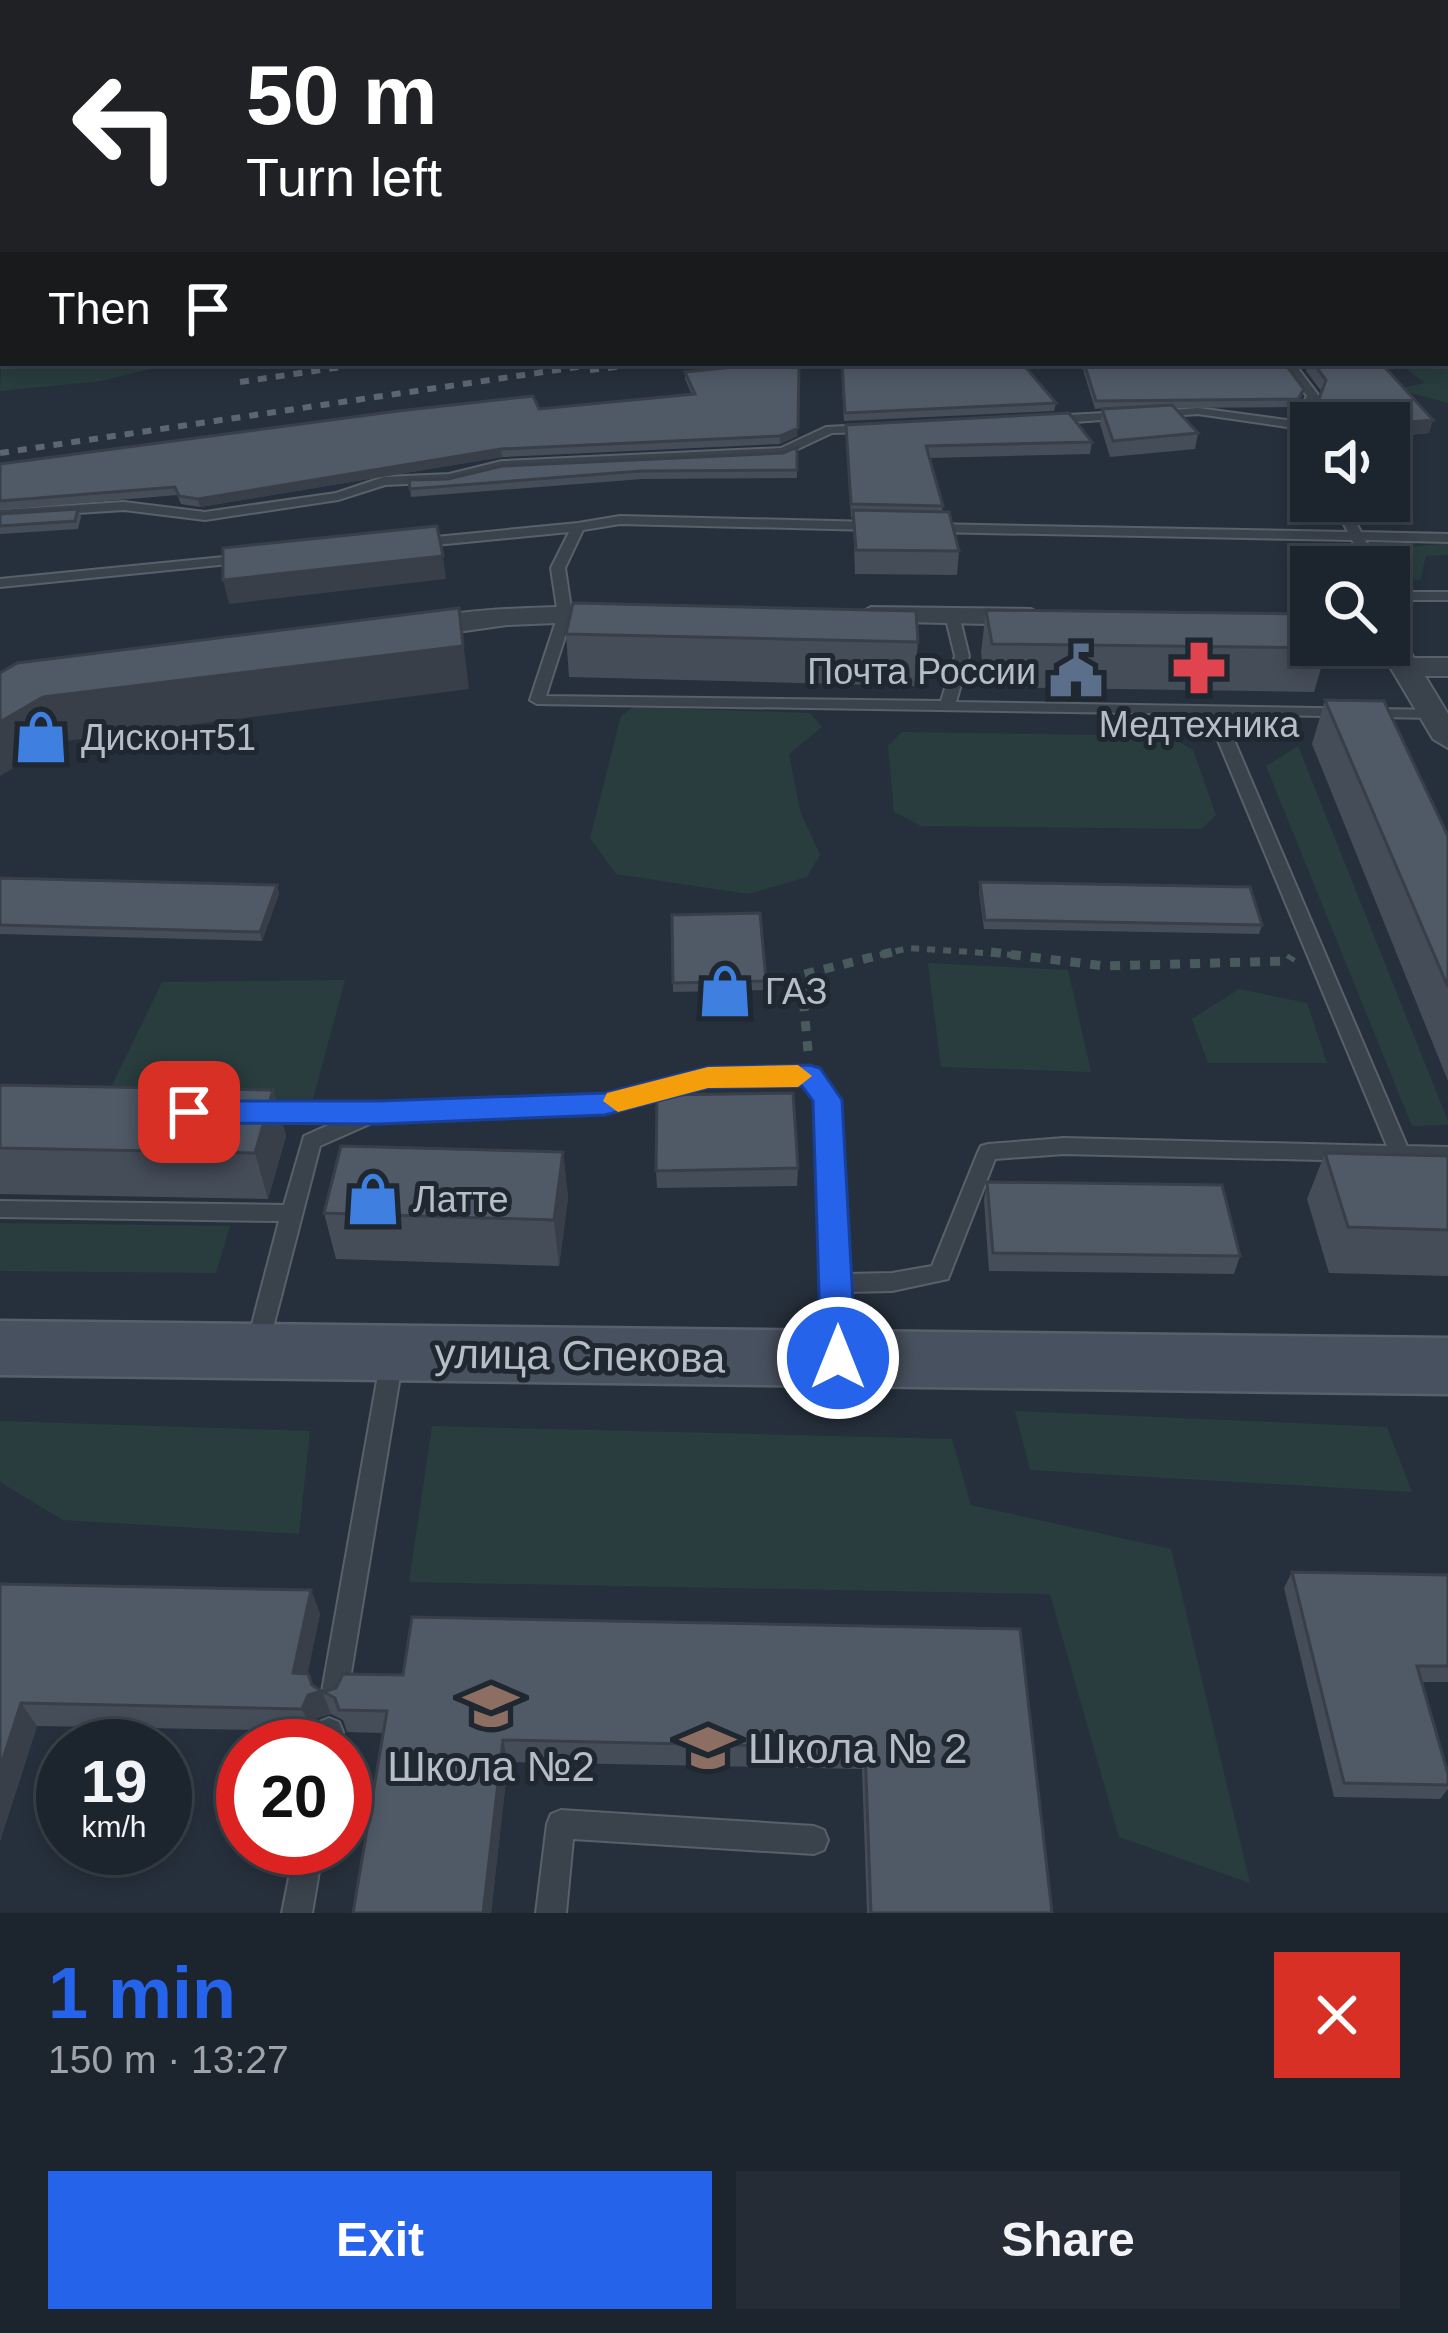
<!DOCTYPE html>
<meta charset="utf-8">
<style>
body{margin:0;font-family:Helvetica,sans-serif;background:#252c35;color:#f1f3f6;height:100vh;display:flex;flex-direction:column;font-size:45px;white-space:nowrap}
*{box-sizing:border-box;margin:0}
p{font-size:39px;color:#a0a4aa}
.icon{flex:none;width:66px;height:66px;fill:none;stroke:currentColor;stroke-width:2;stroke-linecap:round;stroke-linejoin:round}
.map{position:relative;height:1913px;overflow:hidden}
.side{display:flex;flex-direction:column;background:#1c242d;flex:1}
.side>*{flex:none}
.top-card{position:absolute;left:0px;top:0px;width:1449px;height:366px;box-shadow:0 6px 18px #0003,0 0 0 3px #3a4149;background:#202124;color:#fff;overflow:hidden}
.fabs{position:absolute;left:1290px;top:402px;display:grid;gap:24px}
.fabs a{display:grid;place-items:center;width:120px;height:120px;border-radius:0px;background:#1c242d;box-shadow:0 6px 18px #0003,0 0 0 3px #3a4149;font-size:60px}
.speed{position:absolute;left:36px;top:1719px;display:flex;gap:24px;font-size:60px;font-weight:700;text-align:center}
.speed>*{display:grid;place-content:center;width:156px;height:156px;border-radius:50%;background:#1c242d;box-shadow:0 6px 18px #0003,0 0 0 3px #3a4149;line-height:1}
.speed small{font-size:30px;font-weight:400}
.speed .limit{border:18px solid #d22;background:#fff;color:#111}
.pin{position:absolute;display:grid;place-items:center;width:102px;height:102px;color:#fff;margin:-51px;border-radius:24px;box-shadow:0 6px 18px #0006}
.me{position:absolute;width:132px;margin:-66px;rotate:0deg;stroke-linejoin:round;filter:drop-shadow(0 0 9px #0008)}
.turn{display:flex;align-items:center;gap:42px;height:252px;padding:0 48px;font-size:54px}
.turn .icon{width:156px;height:156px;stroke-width:2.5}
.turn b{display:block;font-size:84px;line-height:102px}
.then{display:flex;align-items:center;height:114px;padding:0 48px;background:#0003;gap:24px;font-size:45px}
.round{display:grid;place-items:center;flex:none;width:126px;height:126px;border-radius:0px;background:#252c35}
.overview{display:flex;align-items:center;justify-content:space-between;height:204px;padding:0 48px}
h1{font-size:72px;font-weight:800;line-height:90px;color:#2563eb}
.cta{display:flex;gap:24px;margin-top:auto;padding:24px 48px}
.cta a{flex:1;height:138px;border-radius:0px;background:#2563eb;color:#fff;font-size:48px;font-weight:800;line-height:138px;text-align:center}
.cta a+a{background:#252c35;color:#f1f3f6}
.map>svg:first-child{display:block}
.green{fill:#293d3e}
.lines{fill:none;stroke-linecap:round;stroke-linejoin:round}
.lane-casing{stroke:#58606a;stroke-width:4}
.street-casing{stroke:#58606a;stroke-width:4}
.secondary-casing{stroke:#58606a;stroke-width:5}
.path-far1{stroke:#485a5c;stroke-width:6;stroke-dasharray:8 8;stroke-linecap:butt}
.path{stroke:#485a5c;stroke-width:9;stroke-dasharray:10 10;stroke-linecap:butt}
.lane{fill:#3a424c;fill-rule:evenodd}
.street{fill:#3a424c;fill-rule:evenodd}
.secondary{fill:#48515f;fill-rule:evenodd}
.rail-far1{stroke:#5c6673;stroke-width:4.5;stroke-dasharray:4.5 4.5;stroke-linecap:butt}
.rail{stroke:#5c6673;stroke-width:6;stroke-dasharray:9 9;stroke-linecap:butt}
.wall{fill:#454d59}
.shaded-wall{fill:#383f48}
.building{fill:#505a67;stroke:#383f48;stroke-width:3}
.route{fill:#2563eb;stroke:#184099;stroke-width:3}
.slow{fill:#f59e0b}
.labels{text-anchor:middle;stroke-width:10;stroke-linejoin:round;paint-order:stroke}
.poi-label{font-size:36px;fill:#b6bdc7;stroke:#1f2731;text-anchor:start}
.near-street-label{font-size:42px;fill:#b6bdc7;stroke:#1f2731}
.near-poi-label{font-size:42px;fill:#b6bdc7;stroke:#1f2731;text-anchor:start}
</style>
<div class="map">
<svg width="1448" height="1913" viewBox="0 0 1448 1913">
<rect width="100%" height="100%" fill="#26303c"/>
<path class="green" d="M0,0H817L3,3L0,243Z
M3,324V363H174L101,381L0,391Z
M1448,361V403L1397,389L1425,383L1398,363Z
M1448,543V555L1426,556L1420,580L1395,578L1379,550Z
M633,707L810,713L822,727L789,754L800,811L820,855L807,877L748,894L616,874L590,838L621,716Z
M902,732L1168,736L1193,750L1216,815L1201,829L921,826L894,812L888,746Z
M1298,746L1448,1121V1125L1412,1126L1266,766Z
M928,963L1068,970L1091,1072L941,1067Z
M345,980L313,1099L106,1098L162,982Z
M1239,989L1307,1003L1327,1063H1208L1192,1019Z
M0,1223L230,1226L216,1273L0,1271Z
M1015,1411L1387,1427L1412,1492L1030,1470Z
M0,1421L310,1431L299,1534L63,1520L0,1482Z
M432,1426L952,1439L971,1505L1171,1549L1250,1883L1119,1837L1050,1594L409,1582Z"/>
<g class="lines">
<defs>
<path id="lane" d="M1446,109H1448V113H1446Z
M1282,363H1294L1319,396L1304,425L1311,439V454L1305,450L1294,428L1198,414L1157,417L1151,414L1157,411L1198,408L1294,421L1307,396Z
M1123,412L1129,416L1127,418L1049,424L1043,420L1049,416Z
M865,425L869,426V432L832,433L783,456L502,469L449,482L385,485L338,500L205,520L124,510L0,518V510L124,502L205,512L336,493L384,477L449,474L502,461L781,448L826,427Z
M1332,501H1344L1361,532L1448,534V542L1365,540L1380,567H1366L1352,540L931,532L925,528L931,524L1348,532Z
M620,516L873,522L879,526L873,530L620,524L583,530L565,568L572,615L546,696L941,701L955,656L945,615L952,611L959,615L969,656L956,702L1438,710L1441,713L1433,718L1223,714L1407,1146L1448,1147V1163L1064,1154L995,1159L948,1279L892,1291L847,1292L850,1353L847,1360L839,1363L831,1360L828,1353L817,1101L805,1083L708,1084L605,1111L381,1119L320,1146L268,1347L265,1354L257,1357L249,1354L246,1347L279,1221L0,1217V1201L284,1205L304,1136L342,1119H255L248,1117L245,1112L248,1107L255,1105H379L605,1097L708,1070L810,1069C822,1073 831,1089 837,1100L846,1274L892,1273L932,1266L978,1152L981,1146L988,1144L1064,1138L1387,1146L1207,714L537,704L530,700L558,615L551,568L569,532L415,547L408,543L415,539L578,523Z
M244,555L251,559L249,562L0,587V579Z
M1389,592H1448V600H1396L1400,619L1394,633L1389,634Z
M392,1348L400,1351L403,1358L347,1697L343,1706L334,1710L325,1706L321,1697L381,1358L384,1351Z
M329,1718L339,1722L343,1732L340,1746H312L319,1722Z
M561,1810L814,1826L824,1830L828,1840L824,1850L814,1854L573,1839L566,1913H536L547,1824L551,1814Z
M295,1848H323L312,1913H282Z"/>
<path id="street" d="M617,606L627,608V620L507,625L415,638L401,629C423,606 578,607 617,606Z
M871,607L1031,609L1045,617L1031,625L861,621L857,615Z
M1389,632L1399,635L1414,658H1448V676H1425L1448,714V748L1433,739L1377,645H1389Z"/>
<path id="secondary" d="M0,1321L1448,1338V1394L0,1375Z"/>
</defs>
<use href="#lane" class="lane-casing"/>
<use href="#street" class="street-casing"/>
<use href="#secondary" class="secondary-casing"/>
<path class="path-far1" d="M880,955L909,948L1015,955"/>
<path class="path" d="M991,952L1104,966L1289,961L1292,956
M808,1051L801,975L892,952"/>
<use href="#lane" class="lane"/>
<use href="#street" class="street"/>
<use href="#secondary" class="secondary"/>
<path class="rail-far1" d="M355,365L368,363
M592,365L604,363
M634,365L650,363"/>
<path class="rail" d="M590,370L650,363
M240,382L368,363
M0,453L604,363"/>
</g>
<path class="wall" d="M841,363L1056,403L1054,411L844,421Z
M1081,363H1238L1302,396L1296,407L1174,408L1198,433L1195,449L1110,457L1100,424L1103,408L1095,409Z
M1308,363H1381L1429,433L1389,437V423H1327L1316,412L1322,392L1306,371Z
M685,372L797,436L780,444L502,457L200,507L181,504L177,495L0,510V464L692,395L685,379Z
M846,425L1092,442L1090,454L930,458L943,506L942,512L959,551L957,575L855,574L853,517H851Z
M797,447V478L642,479L411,497L409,480L783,453Z
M78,509L81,517L78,529L0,534V514Z
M986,610L1327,648L1314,692L986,687L981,653Z
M566,634L918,642L914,686L569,677Z
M1325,700L1448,836V1081L1312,744Z
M0,878L277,885L279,894L262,941L0,934Z
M980,882L1262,925L1259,934L984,929L979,891Z
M672,915L766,981L765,990L673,992Z
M0,1085L273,1090L286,1136L268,1199L0,1194Z
M563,1152L568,1198L559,1266L336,1259L324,1213Z
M1325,1153L1448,1156V1276L1329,1273L1307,1199Z
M798,1168L797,1186L657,1188L656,1171Z
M987,1182L1240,1256L1234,1274L989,1271L984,1200Z
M1292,1572L1448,1575V1682H1421L1448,1774V1789L1440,1799L1334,1797L1284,1588Z
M0,1584L311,1590L320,1614L307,1674L312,1685L323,1692L403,1675L1020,1629L1052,1913H867L862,1769L508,1762L491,1913H353L383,1733L347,1732L343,1720L331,1714L317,1718L312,1731L37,1726L0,1841Z"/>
<path class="shaded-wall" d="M1433,420L1429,433L1389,437V424Z
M798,428L797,436L780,444V436Z
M501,449L502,457L200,507L198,499Z
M443,556L446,579L229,604L223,580Z
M459,608L469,689L58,742L0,776V722L43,697Z
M277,885L279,894L262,941L260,932Z
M273,1090L286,1136L268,1199L255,1153Z
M563,1152L568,1198L559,1266L554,1220Z
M311,1590L320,1614L303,1696L293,1673Z
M322,1691L331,1714L317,1718L312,1731L302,1709L308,1695Z
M21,1703L37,1726L0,1841V1768Z
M503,1740L508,1762L491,1913H483Z"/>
<path class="building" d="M1326,0H1448V48H1446V3H1326Z
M1446,59H1448V93H1446Z
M772,363H799L798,428L780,436L501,449L198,499L179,496L175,487L0,501V464L398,411L533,396L539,409L695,394L685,372Z
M842,363H1022L1056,403L845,413Z
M1084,363L1285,364L1304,389L1298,399L1096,401Z
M1313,363H1381L1433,420L1389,424L1345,423L1319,399L1326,380Z
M1172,405L1198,433L1113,441L1102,409Z
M1069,413L1092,442L926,446L943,506L851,504L846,425Z
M797,447V470L641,471L410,489L409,480L448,479L502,466L783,453Z
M78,509L75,521L0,526V514Z
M853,510L949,512L959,551L856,550Z
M437,526L443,556L223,580V548Z
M573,603L916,611L918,642L566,634Z
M459,608L463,646L43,697L0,722V673L17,663Z
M986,610L1311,614V645H1325L1327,648L992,644Z
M1325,700L1384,701L1448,836V987Z
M0,878L277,885L260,932L0,925Z
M980,882L1250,887L1262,925L985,920Z
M760,913L766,981L673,983L672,915Z
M0,1085L273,1090L255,1153L0,1148Z
M793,1093L798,1168L656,1171L657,1095Z
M341,1146L563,1152L554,1220L324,1213Z
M1325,1153L1448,1156V1230L1348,1227Z
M987,1182L1222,1185L1240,1256L993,1253Z
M1292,1572L1448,1575V1666H1417L1448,1774V1785L1344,1783Z
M0,1584L311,1590L293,1673L308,1674L312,1685L323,1692L336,1688L343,1674L403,1675L412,1617L1020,1629L1052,1913H871L865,1748L503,1740L483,1913H353L387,1711L339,1710L335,1698L322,1691L308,1695L302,1709L21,1703L0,1768Z"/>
<path class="route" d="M810,1065L820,1068L842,1100L856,1358L851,1369L838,1373L826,1369L821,1358L813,1101L802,1086L708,1088L605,1115L379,1124L189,1123L174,1112L189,1101H379L605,1093L708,1067Z"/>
<path class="slow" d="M798,1065L812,1076L798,1087L708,1088L618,1112L603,1101L607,1093L708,1067Z"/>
<defs>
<symbol id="pharmacy-bare" viewBox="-9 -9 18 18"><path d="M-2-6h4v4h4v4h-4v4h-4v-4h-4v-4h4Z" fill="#e0444e" stroke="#1f2731" stroke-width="2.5" paint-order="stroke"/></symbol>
<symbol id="civic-bare" viewBox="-9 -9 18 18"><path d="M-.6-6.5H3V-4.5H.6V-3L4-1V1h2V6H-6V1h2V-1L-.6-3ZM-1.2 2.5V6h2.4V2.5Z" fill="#5c6f8a" stroke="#1f2731" stroke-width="2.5" paint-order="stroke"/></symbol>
<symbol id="shop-bare" viewBox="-9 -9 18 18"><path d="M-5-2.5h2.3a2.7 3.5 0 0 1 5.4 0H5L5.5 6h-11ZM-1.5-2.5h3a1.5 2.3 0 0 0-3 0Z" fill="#3f7fe0" stroke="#1f2731" stroke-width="2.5" paint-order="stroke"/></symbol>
<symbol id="school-bare" viewBox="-9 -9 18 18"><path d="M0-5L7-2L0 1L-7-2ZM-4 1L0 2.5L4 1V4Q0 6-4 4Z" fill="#8d6e63" stroke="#1f2731" stroke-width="2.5" paint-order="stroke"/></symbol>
</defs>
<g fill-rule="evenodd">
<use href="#pharmacy-bare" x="1161" y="630" width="76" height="76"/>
<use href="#civic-bare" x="1038" y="633" width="76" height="76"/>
<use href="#shop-bare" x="3" y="699" width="76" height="76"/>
<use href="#shop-bare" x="687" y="953" width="76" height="76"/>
<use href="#shop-bare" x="335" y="1161" width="76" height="76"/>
<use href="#school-bare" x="453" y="1668" width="76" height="76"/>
<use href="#school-bare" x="670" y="1710" width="76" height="76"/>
</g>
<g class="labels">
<g class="poi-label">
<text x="1036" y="684" text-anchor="end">Почта России</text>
<text x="1199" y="737" text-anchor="middle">Медтехника</text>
<text x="81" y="750">Дисконт51</text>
<text x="765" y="1004">ГАЗ</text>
<text x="413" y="1212">Латте</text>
</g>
<g class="near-street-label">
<text transform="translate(580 1355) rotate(1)" y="15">улица Спекова</text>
</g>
<g class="near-poi-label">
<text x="748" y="1763">Школа № 2</text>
<text x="491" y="1781" text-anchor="middle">Школа №2</text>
</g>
</g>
</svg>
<div class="fabs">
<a><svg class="icon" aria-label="sound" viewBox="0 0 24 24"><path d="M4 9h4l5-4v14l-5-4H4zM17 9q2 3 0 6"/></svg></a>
<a><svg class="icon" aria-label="search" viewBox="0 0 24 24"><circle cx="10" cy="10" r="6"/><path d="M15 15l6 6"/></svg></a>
</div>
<div class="speed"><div>19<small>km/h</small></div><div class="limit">20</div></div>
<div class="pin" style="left:189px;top:1112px;background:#d93025"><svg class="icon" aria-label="arrive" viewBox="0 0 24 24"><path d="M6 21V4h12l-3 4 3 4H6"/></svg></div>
<svg class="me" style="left:838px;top:1358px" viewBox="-20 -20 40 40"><circle r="17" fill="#2563eb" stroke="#fff" stroke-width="3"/><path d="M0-11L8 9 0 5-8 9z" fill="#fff"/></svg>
<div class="top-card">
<div class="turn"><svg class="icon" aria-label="left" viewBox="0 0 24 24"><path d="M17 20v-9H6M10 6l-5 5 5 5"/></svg><div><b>50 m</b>Turn left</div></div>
<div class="then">Then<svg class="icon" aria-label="arrive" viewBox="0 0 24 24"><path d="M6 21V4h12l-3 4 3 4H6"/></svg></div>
</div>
</div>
<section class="side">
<div class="overview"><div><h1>1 min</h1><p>150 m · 13:27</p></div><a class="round" style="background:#d93025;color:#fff"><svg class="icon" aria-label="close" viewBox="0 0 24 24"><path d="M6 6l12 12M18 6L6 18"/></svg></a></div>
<div class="cta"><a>Exit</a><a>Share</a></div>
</section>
